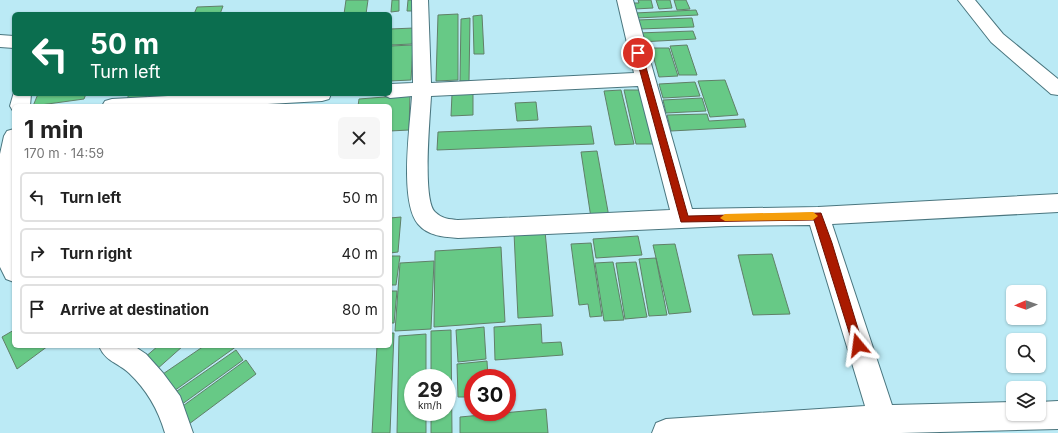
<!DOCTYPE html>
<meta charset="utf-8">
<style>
body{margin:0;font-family:Inter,sans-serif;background:#f6f6f6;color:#222;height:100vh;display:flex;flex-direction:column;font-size:15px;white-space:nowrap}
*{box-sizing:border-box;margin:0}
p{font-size:13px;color:#767676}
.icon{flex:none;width:22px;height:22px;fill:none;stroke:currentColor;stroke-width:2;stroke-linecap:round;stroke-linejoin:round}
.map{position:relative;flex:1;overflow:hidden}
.details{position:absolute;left:12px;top:104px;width:380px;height:244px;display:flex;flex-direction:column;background:#fff;border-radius:6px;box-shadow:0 1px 3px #0004}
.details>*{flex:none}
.hud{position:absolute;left:12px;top:12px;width:380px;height:84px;border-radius:6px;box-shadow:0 1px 3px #0004;background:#0b6e4f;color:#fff;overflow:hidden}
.needle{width:26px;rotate:268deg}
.controls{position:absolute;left:1006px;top:285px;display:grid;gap:8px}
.controls a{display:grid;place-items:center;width:40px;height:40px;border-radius:6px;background:#fff;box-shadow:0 1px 3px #0004;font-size:20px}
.speed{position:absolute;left:404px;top:369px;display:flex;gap:8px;font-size:20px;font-weight:700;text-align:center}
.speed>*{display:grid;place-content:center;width:52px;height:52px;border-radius:50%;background:#fff;box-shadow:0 1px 3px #0004;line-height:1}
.speed small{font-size:10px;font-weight:400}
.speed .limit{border:6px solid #d22;background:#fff;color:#111}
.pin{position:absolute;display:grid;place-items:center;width:34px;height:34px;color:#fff;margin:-17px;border:2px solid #fff;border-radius:50%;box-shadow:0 1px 4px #0007}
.me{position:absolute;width:44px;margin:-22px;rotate:344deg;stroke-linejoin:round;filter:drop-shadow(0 0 3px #0008)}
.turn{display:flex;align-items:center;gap:14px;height:84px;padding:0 12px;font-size:18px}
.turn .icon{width:52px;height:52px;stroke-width:2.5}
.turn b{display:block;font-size:28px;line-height:34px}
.round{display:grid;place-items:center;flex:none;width:42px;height:42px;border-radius:6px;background:#f6f6f6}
.headline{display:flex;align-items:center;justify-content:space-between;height:68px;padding:0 12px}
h1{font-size:24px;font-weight:700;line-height:30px}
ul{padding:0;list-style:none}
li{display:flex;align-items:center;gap:12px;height:50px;margin:0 8px 6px;padding:0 4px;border:2px solid #e0e0e0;border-radius:6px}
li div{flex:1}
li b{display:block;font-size:15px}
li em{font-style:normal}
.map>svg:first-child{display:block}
.building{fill:#67c986;stroke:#608068}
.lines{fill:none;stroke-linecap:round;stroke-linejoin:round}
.street-casing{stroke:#4a767f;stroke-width:2}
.street{fill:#fff;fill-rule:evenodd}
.route{fill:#aa1a00;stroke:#6e1100}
.slow{fill:#f59e0b}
</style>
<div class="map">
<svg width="1058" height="433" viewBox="0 0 1058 433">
<rect width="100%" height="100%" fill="#bbeaf5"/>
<path class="building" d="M346,0H368L366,14H344Z
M392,0H399V11L391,12Z
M408,0H416L415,11H407Z
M638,0H651L653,8L635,9L634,3H639Z
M656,0H670L672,8L659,9Z
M674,0H686L690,9L677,10Z
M223,6L220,14H194L197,7Z
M696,10L698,15L637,18L635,13Z
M458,14V80L436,81L438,15Z
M482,15L484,54H474L473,16Z
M470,18L469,81H460L461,19Z
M692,18L694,27L640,29L637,20Z
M414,28L412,44L390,45V29Z
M693,31L696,39L640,42L638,33Z
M413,45L411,80L390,81V46Z
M687,45L697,75H679L670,46Z
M651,48H669L678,76L659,77Z
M725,80L738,115L710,117L698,81Z
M695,82L700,96L663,98L659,84Z
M621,90L634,144L615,145L604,91Z
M624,90H640L653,144H636Z
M473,93V115L451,116L452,94Z
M38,94H86L84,99L33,106Z
M129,94H147L145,100L126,102Z
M410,95L409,130L390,131V106H358L359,99Z
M702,98L706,111L666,113L663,100Z
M536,102L538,120L517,121L515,103Z
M707,114L709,121L744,119L746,127L671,131L667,115Z
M591,126L594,144L437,150L438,132Z
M597,151L609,217L591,218L581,152Z
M401,217L398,252L390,253V218Z
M545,231L553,316L518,318L514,233Z
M638,236L642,255L596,258L593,239Z
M591,243L602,316L590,317L588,304L579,305L571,244Z
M675,244L691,312L669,314L653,245Z
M501,247L505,322L434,327L435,251Z
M772,254L790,314L753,315L738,255Z
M390,256H400L396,285H390Z
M656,258L667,315L649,316L639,259Z
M434,261L431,329L395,331L400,263Z
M613,262L624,320L604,321L595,263Z
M636,262L647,317L625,319L616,263Z
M390,291H397L394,323H390Z
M541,324L542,343L561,342L563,355L495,360L494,327Z
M484,327L486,359L458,362L456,330Z
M14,330V346H48L17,369L2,337Z
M451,330L452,433H431V412H447V378H431V331Z
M390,333H394L390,433H372L377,346H390Z
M426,334V378H413V412H426V433H397L399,336Z
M158,346H183L156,370L144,358Z
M204,346H237L167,396L157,378Z
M236,350L243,360L174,410L167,398Z
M246,360L256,374L185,427L176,411Z
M487,361L488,378H473V397H458L457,364Z
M546,409L548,433H460V417Z"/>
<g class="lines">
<defs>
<path id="street" d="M412,0H428L431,83L634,73L617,0H633L692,209L818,207L1058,194V212L832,224L892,405L1013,402V414H1039V402L1058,401V429L901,433H652L656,423L666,419L865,406L810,225L726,226L458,238C444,237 428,236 418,224C399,201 410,127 412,96L390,98L382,94H390V84L413,83ZM638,86L670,210L458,220C449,219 442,219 435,212C422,200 430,117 431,96Z
M958,0H975L1003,34L1058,79V95L1051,94L991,42Z
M0,35L14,36V48L0,47Z
M14,92V94H31L30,106H14L13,111L10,106Z
M205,94H331L329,99L322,101L229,106H102L105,101L112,99Z
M14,129V282L6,279L0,267V154L4,136L7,131Z
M99,346H134L146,354L163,373L180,396L193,433H165C158,409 147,390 129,373C117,362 106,362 99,346Z"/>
</defs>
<use href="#street" class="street-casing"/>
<use href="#street" class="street"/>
</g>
<path class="route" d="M638,50L642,53L688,216L821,213L832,243L863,345L862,348L858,350L854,348L853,345L814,220L681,222L635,53Z"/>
<path class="slow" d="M813,212L818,216L813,220L725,221L720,218L725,214Z"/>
</svg>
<div class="controls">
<a><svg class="needle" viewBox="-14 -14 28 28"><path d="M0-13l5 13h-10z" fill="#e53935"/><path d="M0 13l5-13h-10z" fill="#767676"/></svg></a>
<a><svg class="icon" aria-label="search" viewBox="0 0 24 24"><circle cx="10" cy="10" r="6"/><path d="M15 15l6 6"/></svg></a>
<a><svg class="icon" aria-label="layers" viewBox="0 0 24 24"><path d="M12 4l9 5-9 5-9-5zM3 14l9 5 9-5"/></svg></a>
</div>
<div class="speed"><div>29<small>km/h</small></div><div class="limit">30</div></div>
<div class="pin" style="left:638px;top:53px;background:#d93025"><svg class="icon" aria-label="arrive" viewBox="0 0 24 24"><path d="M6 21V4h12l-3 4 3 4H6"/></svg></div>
<svg class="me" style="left:858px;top:345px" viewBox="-20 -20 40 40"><path d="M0-17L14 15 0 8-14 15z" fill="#aa1a00" stroke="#fff" stroke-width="4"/></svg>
<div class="hud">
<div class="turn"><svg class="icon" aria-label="left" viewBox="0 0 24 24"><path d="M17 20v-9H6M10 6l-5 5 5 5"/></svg><div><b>50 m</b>Turn left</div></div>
</div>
<section class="details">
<div class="headline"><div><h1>1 min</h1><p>170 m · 14:59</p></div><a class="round"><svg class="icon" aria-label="close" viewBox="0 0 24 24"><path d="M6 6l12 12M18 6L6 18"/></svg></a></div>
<ul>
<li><svg class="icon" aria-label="left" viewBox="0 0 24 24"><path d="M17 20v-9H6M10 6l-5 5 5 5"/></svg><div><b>Turn left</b></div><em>50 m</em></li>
<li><svg class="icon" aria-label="right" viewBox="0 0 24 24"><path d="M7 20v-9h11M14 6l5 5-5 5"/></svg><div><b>Turn right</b></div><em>40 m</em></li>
<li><svg class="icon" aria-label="arrive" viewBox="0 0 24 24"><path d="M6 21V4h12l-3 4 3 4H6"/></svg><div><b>Arrive at destination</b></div><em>80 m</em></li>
</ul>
</section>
</div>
